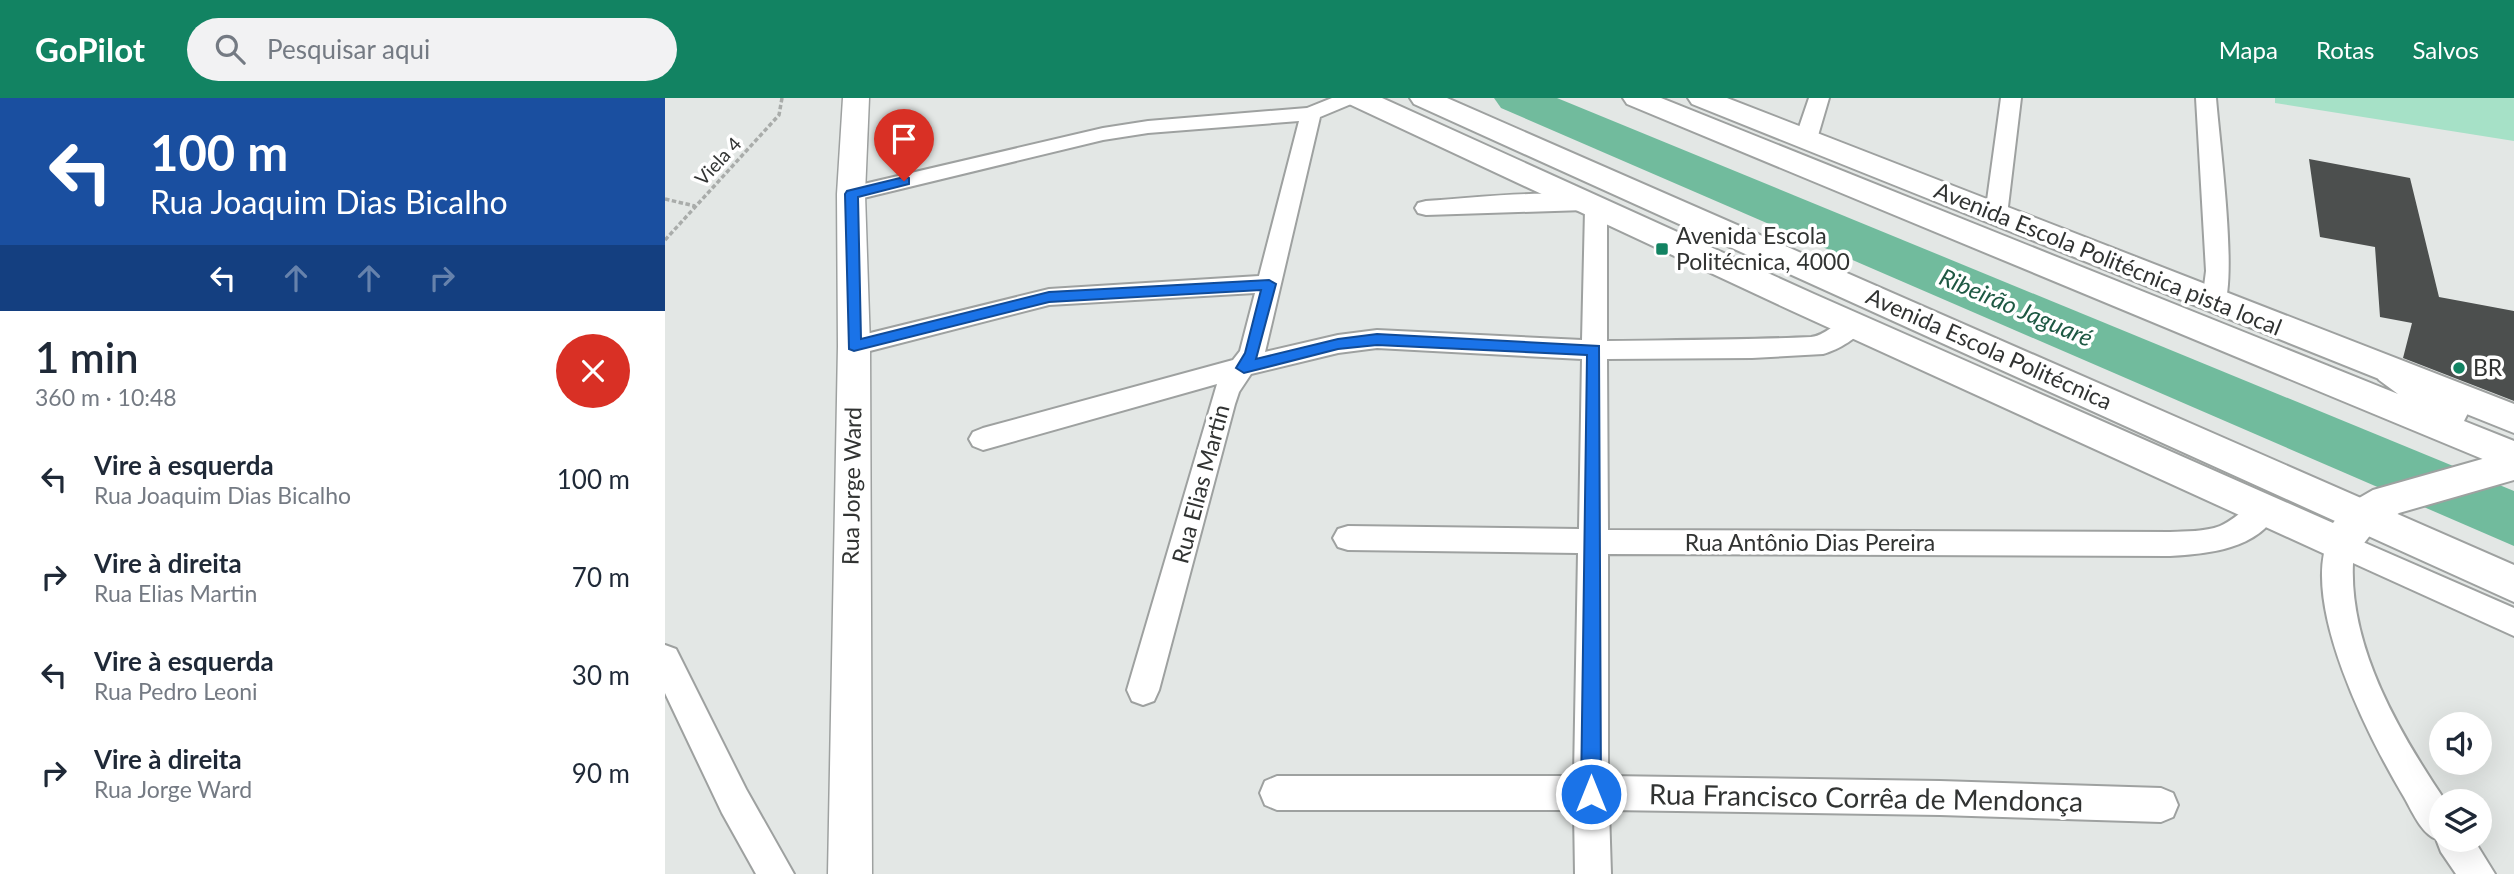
<!DOCTYPE html>
<html lang="pt">
<meta charset="utf-8">
<style>
body{margin:0;font-family:Lato,sans-serif;background:#f2f2f3;color:#1f2937;height:100vh;display:flex;flex-direction:column;font-size:26px;white-space:nowrap}
*{box-sizing:border-box;margin:0}
p{font-size:23px;color:#747a83}
.icon{flex:none;width:38px;height:38px;fill:none;stroke:currentColor;stroke-width:2;stroke-linecap:round;stroke-linejoin:round}
.map{position:relative;flex:1;overflow:hidden}
.side{display:flex;flex-direction:column;background:#fff;width:665px}
.side>*{flex:none}
.top-card{background:#1a4fa0;color:#fff;overflow:hidden}
.fabs{position:absolute;left:1764px;top:614px;display:grid;gap:14px}
.fabs a{display:grid;place-items:center;width:63px;height:63px;border-radius:50%;background:#fff;box-shadow:0 7px 28px #0002;font-size:35px}
.pin{position:absolute;display:grid;place-items:center;width:60px;height:60px;color:#fff;margin:-72px -30px;border-radius:50% 50% 50% 0;rotate:-45deg;box-shadow:0 0 7px #0007}
.pin .icon{rotate:45deg}
.me{position:absolute;width:77px;margin:-38px;rotate:0deg;stroke-linejoin:round;filter:drop-shadow(0 0 5px #0008)}
.turn{display:flex;align-items:center;gap:24px;height:147px;padding:0 35px;font-size:32px}
.turn .icon{width:91px;height:91px;stroke-width:2.5}
.turn b{display:block;font-size:49px;line-height:60px}
.lanes{display:flex;align-items:center;height:66px;padding:0 35px;background:#0003;justify-content:center;gap:35px;direction:ltr}
.lanes .off{opacity:.35}
.round{display:grid;place-items:center;flex:none;width:74px;height:74px;border-radius:37px;background:#f2f2f3}
.summary{display:flex;align-items:center;justify-content:space-between;height:119px;padding:0 35px}
h1{font-size:42px;font-weight:600;line-height:52px}
ul{padding:0;list-style:none}
li{display:flex;align-items:center;gap:21px;height:98px;padding:0 35px}
li div{flex:1}
li b{display:block;font-size:26px}
li em{font-style:normal}
header{display:flex;align-items:center;gap:42px;box-sizing:border-box;height:98px;padding:0 35px;background:#128362;color:#fff}
header strong{font-size:33px}
nav{display:flex;gap:38px;margin-inline-start:auto;font-size:24px}
.search{width:490px;height:63px;background:#f2f2f3;display:flex;align-items:center;gap:18px;box-sizing:border-box;padding:0 24px;border-radius:38px;color:#747a83;font-size:26px}
main{display:flex;flex:1;min-height:0}
.map>svg:first-child{display:block}
.green{fill:#a6e1c7}
.lines{fill:none;stroke-linecap:round;stroke-linejoin:round}
.river{fill:#71bb9d;fill-rule:evenodd}
.building{fill:#4c4f4e}
.minor-casing{stroke:#9ea1a0;stroke-width:4}
.tertiary-casing{stroke:#9ea1a0;stroke-width:3}
.secondary-casing{stroke:#9ea1a0;stroke-width:4}
.trunk-casing{stroke:#9ea1a0;stroke-width:4}
.path{stroke:#a9acaa;stroke-width:3.5;stroke-dasharray:4.5 2.5;stroke-linecap:butt}
.minor{fill:#fff;fill-rule:evenodd}
.tertiary{fill:#fff;fill-rule:evenodd}
.secondary{fill:#fff;fill-rule:evenodd}
.trunk{fill:#fff;fill-rule:evenodd}
.route{fill:#1a73e8;stroke:#114b97;stroke-width:2}
.poi-dot{fill:#128362;stroke:#fff;stroke-width:2.5}
.labels{text-anchor:middle;stroke-width:7;stroke-linejoin:round;paint-order:stroke}
.far-street-label{font-size:19px;fill:#313332;stroke:#fff}
.poi-label{font-size:23px;fill:#313332;stroke:#fff;text-anchor:start}
.street-label{font-size:23px;fill:#313332;stroke:#fff}
.water-label{font-size:24px;font-style:italic;fill:#1e5843;stroke:#fff}
.near-street-label{font-size:28px;fill:#313332;stroke:#fff}
</style>
<header>
<strong>GoPilot</strong>
<div class="search"><svg class="icon" aria-label="search" viewBox="0 0 24 24"><circle cx="10" cy="10" r="6"/><path d="M15 15l6 6"/></svg>Pesquisar aqui</div>
<nav><a>Mapa</a><a>Rotas</a><a>Salvos</a></nav>
</header>
<main>
<section class="side">
<div class="top-card">
<div class="turn"><svg class="icon" aria-label="left" viewBox="0 0 24 24"><path d="M17 20v-9H6M10 6l-5 5 5 5"/></svg><div><b>100 m</b>Rua Joaquim Dias Bicalho</div></div>
<div class="lanes"><svg class="icon" aria-label="left" viewBox="0 0 24 24"><path d="M17 20v-9H6M10 6l-5 5 5 5"/></svg><svg class="icon off" aria-label="ahead" viewBox="0 0 24 24"><path d="M12 20V5M6 11l6-6 6 6"/></svg><svg class="icon off" aria-label="ahead" viewBox="0 0 24 24"><path d="M12 20V5M6 11l6-6 6 6"/></svg><svg class="icon off" aria-label="right" viewBox="0 0 24 24"><path d="M7 20v-9h11M14 6l5 5-5 5"/></svg></div>
</div>
<div class="summary"><div><h1>1 min</h1><p>360 m · 10:48</p></div><a class="round" style="background:#d93025;color:#fff"><svg class="icon" aria-label="close" viewBox="0 0 24 24"><path d="M6 6l12 12M18 6L6 18"/></svg></a></div>
<ul>
<li><svg class="icon" aria-label="left" viewBox="0 0 24 24"><path d="M17 20v-9H6M10 6l-5 5 5 5"/></svg><div><b>Vire à esquerda</b><p>Rua Joaquim Dias Bicalho</p></div><em>100 m</em></li>
<li><svg class="icon" aria-label="right" viewBox="0 0 24 24"><path d="M7 20v-9h11M14 6l5 5-5 5"/></svg><div><b>Vire à direita</b><p>Rua Elias Martin</p></div><em>70 m</em></li>
<li><svg class="icon" aria-label="left" viewBox="0 0 24 24"><path d="M17 20v-9H6M10 6l-5 5 5 5"/></svg><div><b>Vire à esquerda</b><p>Rua Pedro Leoni</p></div><em>30 m</em></li>
<li><svg class="icon" aria-label="right" viewBox="0 0 24 24"><path d="M7 20v-9h11M14 6l5 5-5 5"/></svg><div><b>Vire à direita</b><p>Rua Jorge Ward</p></div><em>90 m</em></li>
</ul>
</section>
<div class="map">
<svg width="1849" height="776" viewBox="0 0 1849 776">
<rect width="100%" height="100%" fill="#e3e7e5"/>
<path class="green" d="M1610,0H1849V43L1610,5Z"/>
<g class="lines">
<path class="river" d="M829,0H892L1849,393V448L836,10Z"/>
</g>
<path class="building" d="M1644,61L1745,80L1774,199L1849,213V303L1738,260L1747,225L1715,219L1710,149L1655,139Z"/>
<g class="lines">
<defs>
<path id="minor" d="M667,0H694L691,4L655,19L600,254L673,237L712,232L917,242L920,112L761,117L753,115L750,110L753,105L761,103C814,100 890,89 939,102L942,107V243C1010,242 1078,242 1146,239C1166,237 1177,213 1199,220L1202,226C1195,239 1173,252 1158,256L1087,260L942,261L943,432L1505,434C1521,433 1540,434 1555,428C1575,420 1587,397 1609,405L1613,413C1594,451 1542,456 1505,458L943,456V678L1275,683L1496,690L1508,695L1513,707L1508,719L1496,724L1275,717L944,712L946,776H910L909,712H612L600,707L595,695L600,683L612,678H909L913,455L683,452L673,449L668,440L673,431L683,428L914,431L917,261L712,250L673,255L586,276L574,294L570,306L494,592L489,603L478,607L467,603L462,592L552,286L318,352L308,348L304,341L308,334L318,330L568,262L575,253L590,195L384,207L189,257L180,254L176,248L180,242L189,239L384,191L594,178L634,23L483,35L438,42L186,103L178,101L175,96L178,91L186,89L438,30L483,23L642,10Z
M1144,0H1164L1152,41L1148,46H1134L1130,41Z
M1336,0H1356L1342,117L1339,122L1331,124L1323,122L1320,117Z
M1531,0H1551C1554,39 1573,183 1558,210L1549,213L1540,210L1537,204L1541,173Z
M1675,434L1849,510V538L1688,465C1684,550 1735,636 1781,704H1776V742H1809L1830,776H1791L1776,754L1771,741C1756,735 1747,713 1739,699C1705,642 1633,503 1665,437Z
M0,547L11,551L81,691L129,776H91L57,715L0,595Z"/>
<path id="tertiary" d="M178,0H204L200,96L205,248L207,776H163L173,248L172,96Z"/>
<path id="secondary" d="M680,0H717L1149,196L1668,425L1682,407L1708,392L1849,352V382L1734,415L1710,431L1689,458L1675,463L1125,212L684,6Z
M1023,0H1062L1849,306V335L1027,6Z"/>
<path id="trunk" d="M745,0H782L1849,467V504L749,6Z
M958,0H996L1733,296L1714,282L1708,273L1714,264C1743,255 1775,289 1798,305L1803,315L1799,323L1849,343V374L962,6Z"/>
</defs>
<use href="#minor" class="minor-casing"/>
<use href="#tertiary" class="tertiary-casing"/>
<use href="#secondary" class="secondary-casing"/>
<use href="#trunk" class="trunk-casing"/>
<path class="path" d="M0,101L30,108
M0,142L114,17L117,0"/>
<use href="#minor" class="minor"/>
<use href="#tertiary" class="tertiary"/>
<use href="#secondary" class="secondary"/>
<use href="#trunk" class="trunk"/>
</g>
<path class="route" d="M239,79L244,80V86L193,99L196,241L384,194L604,182L611,186L591,261L673,241L712,236L934,248L936,696L933,702L926,705L919,702L916,696L922,257L712,247L673,251L579,275L571,270L580,255L596,192L384,204L189,253L184,251L180,96L182,93Z"/>
<g class="poi-dot">
<rect x="990" y="144" width="14" height="14" rx="3.5"/>
<circle cx="1794" cy="270" r="7"/>
</g>
<g class="labels">
<g class="far-street-label">
<text transform="translate(53 63) rotate(-47)" y="7">Viela 4</text>
</g>
<g class="poi-label">
<text x="1011" y="146">Avenida Escola<tspan x="1011" dy="26">Politécnica, 4000</tspan></text>
<text x="1808" y="278">BR</text>
</g>
<g class="street-label">
<text transform="translate(1443 161) rotate(22)" y="8">Avenida Escola Politécnica pista local</text>
<text transform="translate(1324 251) rotate(24)" y="8">Avenida Escola Politécnica</text>
<text transform="translate(536 386) rotate(-75)" y="8">Rua Elias Martin</text>
<text transform="translate(187 388) rotate(-89)" y="8">Rua Jorge Ward</text>
<text x="1145" y="453">Rua Antônio Dias Pereira</text>
</g>
<g class="water-label">
<text transform="translate(1351 210) rotate(23)" y="8">Ribeirão Jaguaré</text>
</g>
<g class="near-street-label">
<text transform="translate(1201 700) rotate(1)" y="10">Rua Francisco Corrêa de Mendonça</text>
</g>
</g>
</svg>
<div class="fabs">
<a><svg class="icon" aria-label="sound" viewBox="0 0 24 24"><path d="M4 9h4l5-4v14l-5-4H4zM17 9q2 3 0 6"/></svg></a>
<a><svg class="icon" aria-label="layers" viewBox="0 0 24 24"><path d="M12 4l9 5-9 5-9-5zM3 14l9 5 9-5"/></svg></a>
</div>
<div class="pin" style="left:239px;top:83px;background:#d93025"><svg class="icon" aria-label="arrive" viewBox="0 0 24 24"><path d="M6 21V4h12l-3 4 3 4H6"/></svg></div>
<svg class="me" style="left:926px;top:696px" viewBox="-20 -20 40 40"><circle r="17" fill="#1a73e8" stroke="#fff" stroke-width="3"/><path d="M0-11L8 9 0 5-8 9z" fill="#fff"/></svg>
</div>
</main>
